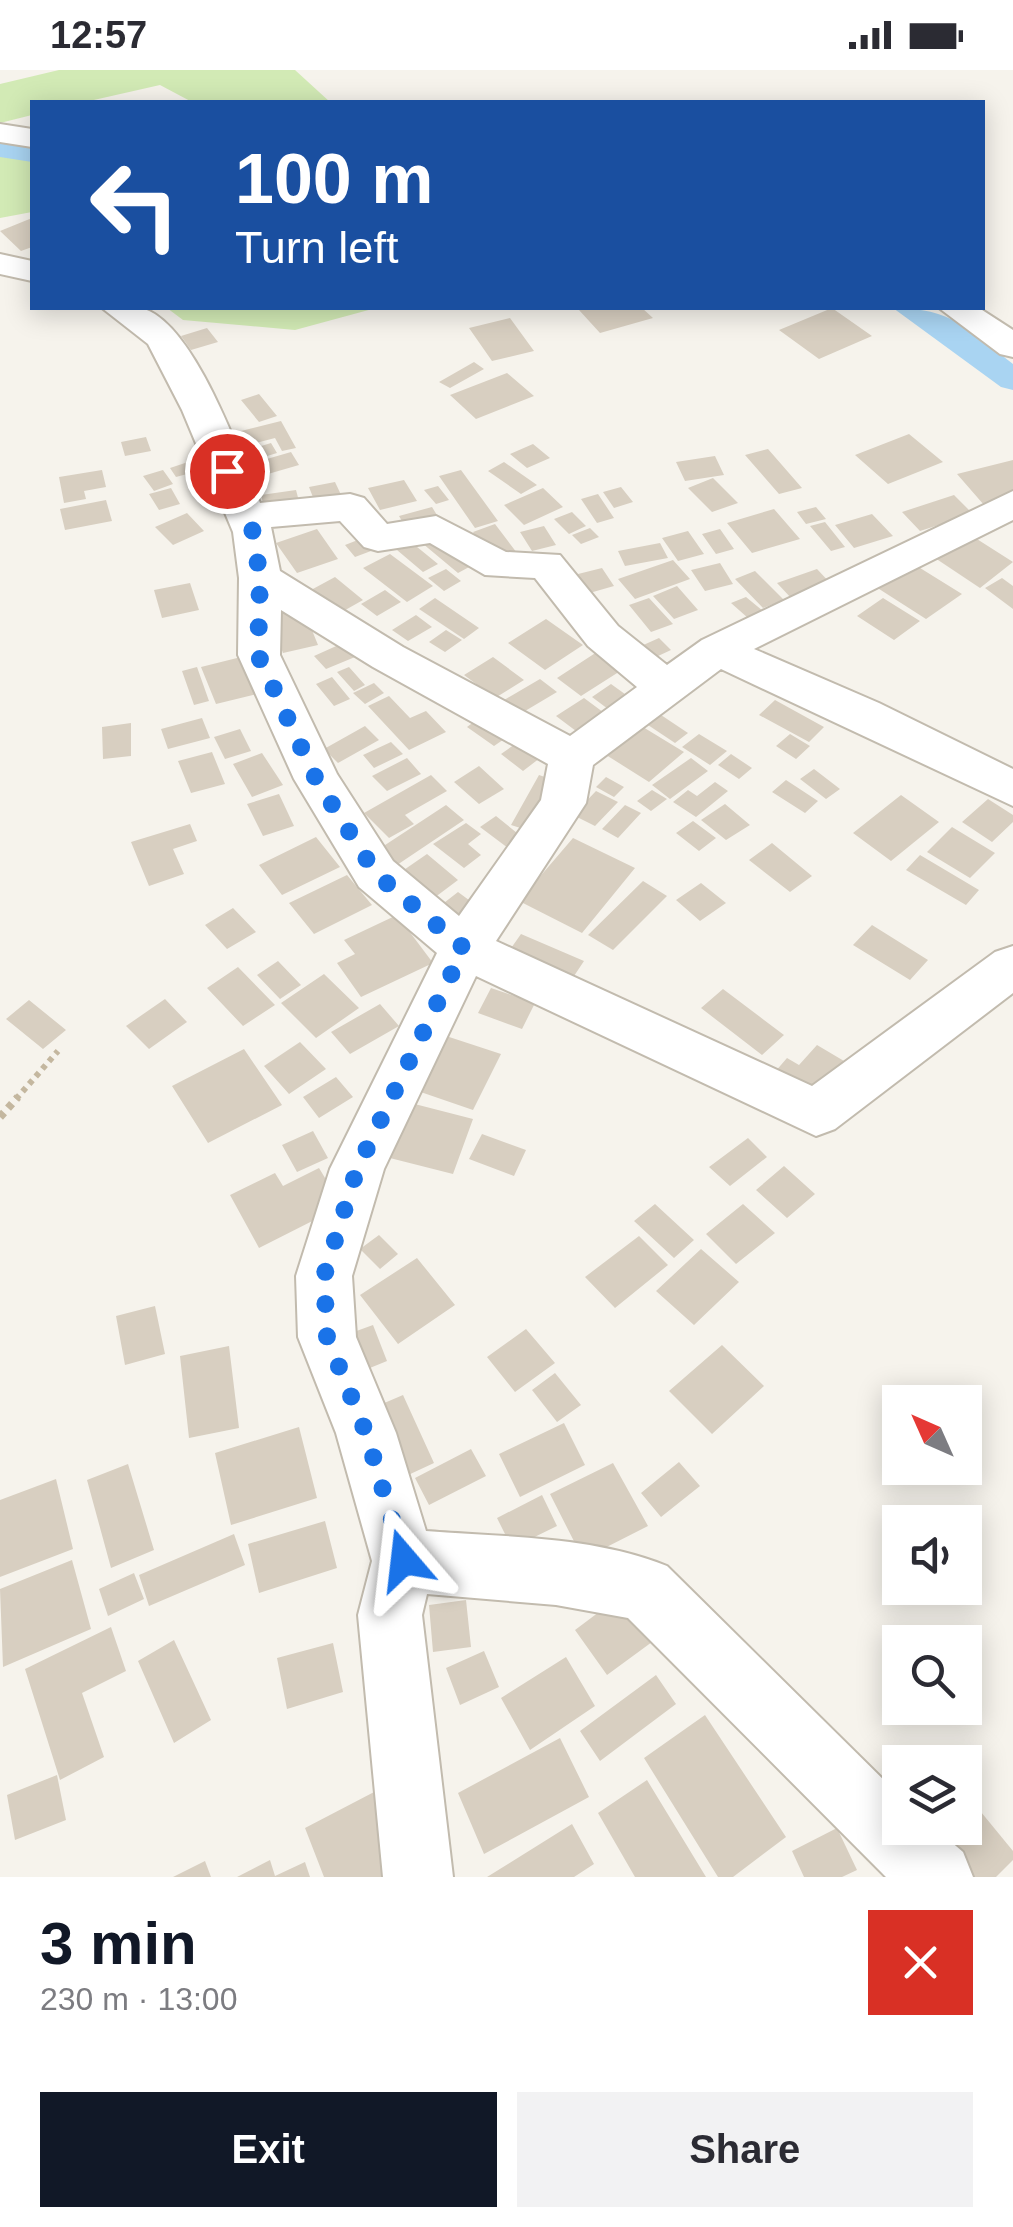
<!DOCTYPE html>
<meta charset="utf-8">
<style>
body{margin:0;font-family:Helvetica,sans-serif;background:#f2f2f3;color:#2b2b33;height:100vh;display:flex;flex-direction:column;font-size:38px;white-space:nowrap}
*{box-sizing:border-box;margin:0}
p{font-size:32px;color:#7c7c81}
.icon{flex:none;width:55px;height:55px;fill:none;stroke:currentColor;stroke-width:2;stroke-linecap:round;stroke-linejoin:round}
.map{position:relative;height:1807px;overflow:hidden}
.panel{display:flex;flex-direction:column;background:#fff;flex:1}
.panel>*{flex:none}
.top-card{position:absolute;left:30px;top:30px;width:955px;height:210px;border-radius:0px;box-shadow:0 5px 25px #0003;background:#1a4fa0;color:#fff;overflow:hidden}
.needle{width:65px;rotate:315deg}
.tools{position:absolute;left:882px;top:1315px;display:grid;gap:20px}
.tools a{display:grid;place-items:center;width:100px;height:100px;border-radius:0px;background:#fff;box-shadow:0 5px 25px #0003;font-size:50px}
.pin{position:absolute;display:grid;place-items:center;width:85px;height:85px;color:#fff;margin:-42px;border:5px solid #fff;border-radius:50%;box-shadow:0 2px 10px #0007}
.me{position:absolute;width:110px;margin:-55px;rotate:343deg;stroke-linejoin:round;filter:drop-shadow(0 0 8px #0008)}
.turn{display:flex;align-items:center;gap:35px;height:210px;padding:0 40px;font-size:45px}
.turn .icon{width:130px;height:130px;stroke-width:2.5}
.turn b{display:block;font-size:70px;line-height:85px}
.round{display:grid;place-items:center;flex:none;width:105px;height:105px;border-radius:0px;background:#f2f2f3}
.headline{display:flex;align-items:center;justify-content:space-between;height:170px;padding:0 40px}
h1{font-size:60px;font-weight:600;line-height:75px;color:#111827}
.action{display:flex;gap:20px;margin-top:auto;padding:20px 40px}
.action a{flex:1;height:115px;border-radius:0px;background:#111827;color:#fff;font-size:40px;font-weight:600;line-height:115px;text-align:center}
.action a+a{background:#f2f2f3;color:#2b2b33}
.status{display:flex;justify-content:space-between;align-items:center;height:70px;padding:0 50px;background:#fff;direction:ltr}
.status svg{height:28px;fill:currentColor}
.map>svg:first-child{display:block}
.green{fill:#d2eab5}
.lines{fill:none;stroke-linecap:round;stroke-linejoin:round}
.canal{fill:#a9d4f2;fill-rule:evenodd}
.building{fill:#d8cfc1}
.minor-casing{stroke:#c2bbae;stroke-width:4}
.path-far1{stroke:#c4b79f;stroke-width:6;stroke-dasharray:5 5;stroke-linecap:butt}
.path{stroke:#c4b79f;stroke-width:8;stroke-dasharray:6 6;stroke-linecap:butt}
.minor{fill:#fff;fill-rule:evenodd}
.route{stroke:#1a73e8;stroke-width:18;stroke-dasharray:0 32.4}
</style>
<div class="status"><b>12:57</b><svg viewBox="0 0 49 12"><path d="M0 12V9h3v3zM5 12V6h3v6zM10 12V3h3v9zM15 12V0h3v12zM26 1h20v11H26zM47 4h2v5h-2z"/></svg></div>
<div class="map">
<svg width="1013" height="1807" viewBox="0 0 1013 1807">
<rect width="100%" height="100%" fill="#f6f3ec"/>
<path class="green" d="M59,0H295L330,32H192L160,15L85,32H32V45L0,53V14Z
M0,73L32,79V142L0,148Z
M167,238H376L295,260L183,250Z"/>
<g class="lines">
<path class="canal" d="M0,69L32,76V92L0,87Z
M893,238C953,238 967,259 1013,294V320L1001,317Z"/>
</g>
<path class="building" d="M32,148V177L21,181L0,161Z
M589,238H642L653,248L600,263L579,240Z
M832,238L872,266L819,289L779,260Z
M510,248L534,281L492,291L469,258Z
M207,258L218,272L191,280L181,266Z
M474,292L484,299L450,318L439,312Z
M507,303L534,326L476,349L450,325Z
M259,324L277,346L259,352L241,330Z
M281,351L296,378L282,381L275,368L240,377L233,363Z
M909,364L943,392L888,414L855,385Z
M146,367L151,381L125,386L121,372Z
M271,373L277,383L254,390L248,380Z
M533,374L550,388L527,398L510,384Z
M768,379L802,418L779,424L745,385Z
M291,382L299,395L268,404L260,391Z
M715,386L724,405L685,411L676,392Z
M1013,390V427L984,435L957,404Z
M191,391L198,401L176,407L170,398Z
M504,392L537,415L521,424L488,401Z
M102,400L106,417L84,421L86,429L64,433L59,407Z
M163,400L173,414L154,421L143,406Z
M461,400L498,451L475,458L439,406Z
M713,408L738,433L712,442L688,418Z
M404,410L417,431L380,440L368,418Z
M335,412L343,429L316,435L309,417Z
M438,416L449,430L436,434L424,420Z
M621,417L633,432L614,438L603,422Z
M171,418L180,434L159,440L149,424Z
M543,418L563,437L524,455L504,435Z
M296,420L300,435L265,441L261,425Z
M598,424L614,448L597,453L581,429Z
M954,425L973,444L920,461L902,442Z
M106,430L112,451L65,460L60,439Z
M432,437L440,450L406,458L399,446Z
M816,437L826,449L806,454L797,442Z
M774,439L800,469L752,483L727,453Z
M572,442L586,456L569,464L554,449Z
M187,443L204,461L173,475L155,457Z
M872,444L893,466L854,478L835,455Z
M825,452L845,477L831,481L810,456Z
M495,454L517,483L493,490L473,462Z
M544,456L556,475L532,481L520,462Z
M590,458L599,467L581,474L572,465Z
M317,459L338,489L297,503L276,473Z
M720,459L734,479L716,484L702,464Z
M688,461L704,484L678,491L662,468Z
M969,464L1013,492L980,518L932,486Z
M368,466L379,478L355,487L345,475Z
M435,467L471,496L458,503L422,473Z
M411,472L438,494L423,502L397,480Z
M660,473L668,488L625,496L618,481Z
M390,484L433,516L407,532L363,498Z
M673,490L690,509L635,529L618,509Z
M720,493L733,514L705,521L691,500Z
M912,493L962,524L926,549L876,517Z
M602,498L614,516L586,524L574,505Z
M446,499L461,511L444,521L428,508Z
M817,499L832,515L792,529L777,513Z
M755,501L784,530L763,538L735,509Z
M335,507L363,530L340,543L311,520Z
M1002,508L1013,516V539L985,518Z
M190,513L199,540L162,548L154,520Z
M677,516L698,540L674,549L653,526Z
M385,520L401,532L377,546L361,534Z
M746,527L763,541L748,548L731,533Z
M435,528L479,558L464,569L419,539Z
M649,528L673,554L651,562L629,535Z
M883,528L920,551L894,570L857,546Z
M303,538L318,575L283,583L269,546Z
M416,545L432,557L408,571L392,560Z
M546,549L583,575L545,600L508,573Z
M446,560L462,570L445,582L429,572Z
M659,568L671,580L643,593L630,581Z
M343,573L355,587L326,599L314,586Z
M600,580L625,598L581,626L557,608Z
M245,586L261,623L216,634L201,597Z
M493,587L524,610L495,628L464,605Z
M197,597L209,631L194,635L182,601Z
M349,597L365,615L354,621L337,602Z
M332,607L350,629L334,636L316,614Z
M540,609L557,622L515,647L499,633Z
M374,613L384,623L365,634L353,623Z
M611,614L636,632L616,645L592,627Z
M389,626L410,648L426,641L446,662L409,680L368,636Z
M584,628L611,648L584,667L556,646Z
M775,630L824,657L809,672L759,645Z
M649,637L688,663L675,673L636,647Z
M483,645L510,665L494,676L467,657Z
M202,648L210,668L168,679L161,659Z
M131,653V686L103,689L102,657Z
M638,654L684,682L649,712L603,683Z
M365,656L379,670L338,693L324,679Z
M240,659L251,681L225,689L214,667Z
M699,664L727,681L710,695L682,677Z
M790,664L810,676L796,689L776,676Z
M391,672L403,684L374,698L363,685Z
M518,672L540,688L523,701L501,684Z
M212,682L225,714L191,723L178,691Z
M262,683L283,715L252,727L233,694Z
M731,684L752,698L739,709L718,695Z
M407,688L421,704L387,721L372,706Z
M691,688L708,701L670,729L652,715Z
M479,696L504,719L479,734L454,712Z
M814,699L840,719L826,729L800,709Z
M431,705L447,721L405,745L414,754L389,768L364,743Z
M539,705L563,713L536,763L511,755Z
M606,707L624,717L614,727L596,717Z
M786,710L818,731L805,743L772,722Z
M715,712L728,721L696,747L673,732L688,720L697,726Z
M652,720L667,729L651,741L637,731Z
M596,721L618,732L595,756L573,745Z
M279,724L294,756L263,766L247,734Z
M901,725L939,752L891,791L853,763Z
M988,729L1013,745V752L992,772L962,752Z
M725,734L750,755L726,770L701,750Z
M446,735L464,750L397,795L379,779Z
M625,735L641,743L618,768L602,759Z
M496,746L527,771L512,781L480,757Z
M693,751L716,768L699,781L676,763Z
M466,753L481,764L468,774L481,785L464,798L433,774Z
M190,754L197,771L173,779L184,804L149,816L131,772Z
M952,757L995,783L970,808L927,782Z
M316,767L340,797L282,825L259,795Z
M573,768L635,798L582,863L519,831Z
M772,773L812,806L790,822L749,790Z
M427,784L458,810L430,831L398,804Z
M920,785L979,820L966,835L906,800Z
M347,805L372,835L314,864L289,833Z
M643,811L667,826L613,880L588,865Z
M701,813L726,833L700,851L676,830Z
M458,822L492,847L464,869L431,843Z
M233,838L256,862L227,879L205,855Z
M397,845L433,893L361,927L337,893L355,884L344,870Z
M872,855L928,890L910,910L853,875Z
M521,864L584,891L570,912L507,884Z
M278,891L301,915L280,929L257,905Z
M238,897L275,935L243,956L207,918Z
M324,904L359,938L316,968L281,933Z
M491,918L535,933L522,959L478,943Z
M723,919L784,965L762,985L701,938Z
M165,929L187,952L149,979L126,956Z
M29,930L66,960L43,979L6,949Z
M380,934L399,956L350,984L331,962Z
M437,963L501,984L473,1040L409,1018Z
M300,972L326,999L289,1024L264,996Z
M817,975L844,991L809,1035L768,1010L787,988L799,995Z
M244,979L282,1035L208,1073L172,1016Z
M336,1007L353,1027L319,1048L303,1027Z
M403,1031L473,1049L453,1104L382,1086Z
M313,1061L328,1088L297,1102L282,1075Z
M482,1064L526,1080L514,1106L469,1089Z
M748,1068L767,1087L730,1116L709,1097Z
M784,1096L815,1124L787,1148L756,1120Z
M319,1098L342,1136L259,1178L230,1125L275,1103L283,1116Z
M655,1134L694,1170L674,1188L634,1151Z
M743,1134L775,1163L736,1194L706,1164Z
M379,1165L398,1184L380,1199L360,1179Z
M639,1166L668,1195L615,1238L585,1207Z
M701,1179L739,1212L694,1255L656,1221Z
M417,1188L455,1235L398,1274L360,1225Z
M155,1236L165,1284L125,1295L116,1246Z
M373,1255L387,1291L365,1300L351,1263Z
M526,1259L555,1293L515,1322L487,1287Z
M722,1275L764,1316L712,1364L669,1321Z
M229,1276L239,1358L189,1368L180,1286Z
M555,1303L581,1335L557,1352L532,1320Z
M403,1325L434,1393L406,1406L375,1337Z
M564,1353L585,1395L520,1427L499,1384Z
M299,1357L317,1428L231,1455L215,1383Z
M471,1379L486,1406L429,1435L415,1408Z
M679,1392L700,1416L661,1447L641,1423Z
M613,1393L648,1456L583,1489L550,1424Z
M128,1394L154,1480L111,1498L87,1410Z
M56,1409L73,1479L0,1507V1430Z
M542,1425L557,1456L512,1478L497,1448Z
M325,1451L337,1498L259,1523L248,1474Z
M234,1464L245,1495L149,1536L139,1505Z
M72,1490L91,1559L3,1597L0,1519Z
M134,1503L144,1529L108,1546L99,1519Z
M619,1527L652,1572L607,1605L575,1560Z
M466,1530L471,1577L433,1582L429,1535Z
M111,1557L126,1601L82,1623L104,1687L60,1710L25,1599Z
M174,1570L211,1650L174,1673L138,1591Z
M333,1573L343,1622L287,1639L277,1588Z
M484,1581L499,1617L460,1635L446,1598Z
M566,1587L595,1636L530,1680L501,1628Z
M656,1605L676,1634L600,1691L580,1661Z
M705,1645L786,1767L733,1807H718L644,1688Z
M560,1668L589,1727L484,1784L458,1723Z
M57,1705L66,1750L15,1770L7,1725Z
M647,1710L706,1807H635L598,1743Z
M376,1721L404,1807H324L305,1758Z
M981,1742L1013,1781V1790L996,1807H965L941,1777Z
M572,1754L594,1794L574,1807H487Z
M837,1758L857,1800L842,1807H804L792,1781Z
M270,1790L275,1806L305,1792L310,1807H237Z
M205,1791L211,1807H173Z"/>
<g class="lines">
<defs>
<path id="minor" d="M0,54L32,59V77L0,72Z
M0,184L32,191V211L0,204Z
M102,238C113,237 130,235 141,238C194,251 240,386 260,433L350,424L364,428L387,454L436,446L506,482L560,485L618,556L667,595L702,570L1013,421V450L754,579L879,633L1013,699V736L721,599L593,695L586,733L496,871L812,1016L995,882L1013,876V923L835,1059L816,1066L476,906L384,1099L352,1206L356,1267L396,1363L426,1461C505,1467 593,1466 667,1496L900,1726V1758H935L963,1782L973,1807H886L628,1548L556,1535L427,1524L422,1545L453,1807H383L358,1545L372,1491L336,1363L298,1267L296,1206L330,1099L437,883L359,817L294,709L238,585L239,508L233,462L182,340L148,274ZM340,451L364,477L378,481L430,473L485,505L535,508L588,576L637,617L570,666L403,577L280,501L271,457ZM281,540L373,597L548,694L541,730L459,846L393,791L337,704L280,585Z
M939,238H979L1013,260V287L1000,284Z"/>
</defs>
<use href="#minor" class="minor-casing"/>
<path class="path-far1" d="M16,1029L58,981"/>
<path class="path" d="M0,1047L18,1027"/>
<use href="#minor" class="minor"/>
</g>
<g class="lines">
<path class="route" d="M227,401L253,462L260,508L258,585L316,709L376,804L464,878L357,1099L324,1206L327,1267L366,1363L404,1490"/>
</g>
</svg>
<div class="tools">
<a><svg class="needle" viewBox="-14 -14 28 28"><path d="M0-13l5 13h-10z" fill="#e53935"/><path d="M0 13l5-13h-10z" fill="#7c7c81"/></svg></a>
<a><svg class="icon" aria-label="sound" viewBox="0 0 24 24"><path d="M4 9h4l5-4v14l-5-4H4zM17 9q2 3 0 6"/></svg></a>
<a><svg class="icon" aria-label="search" viewBox="0 0 24 24"><circle cx="10" cy="10" r="6"/><path d="M15 15l6 6"/></svg></a>
<a><svg class="icon" aria-label="layers" viewBox="0 0 24 24"><path d="M12 4l9 5-9 5-9-5zM3 14l9 5 9-5"/></svg></a>
</div>
<div class="pin" style="left:227px;top:401px;background:#d93025"><svg class="icon" aria-label="arrive" viewBox="0 0 24 24"><path d="M6 21V4h12l-3 4 3 4H6"/></svg></div>
<svg class="me" style="left:404px;top:1490px" viewBox="-20 -20 40 40"><path d="M0-17L14 15 0 8-14 15z" fill="#1a73e8" stroke="#fff" stroke-width="4"/></svg>
<div class="top-card">
<div class="turn"><svg class="icon" aria-label="left" viewBox="0 0 24 24"><path d="M17 20v-9H6M10 6l-5 5 5 5"/></svg><div><b>100 m</b>Turn left</div></div>
</div>
</div>
<section class="panel">
<div class="headline"><div><h1>3 min</h1><p>230 m · 13:00</p></div><a class="round" style="background:#d93025;color:#fff"><svg class="icon" aria-label="close" viewBox="0 0 24 24"><path d="M6 6l12 12M18 6L6 18"/></svg></a></div>
<div class="action"><a>Exit</a><a>Share</a></div>
</section>
